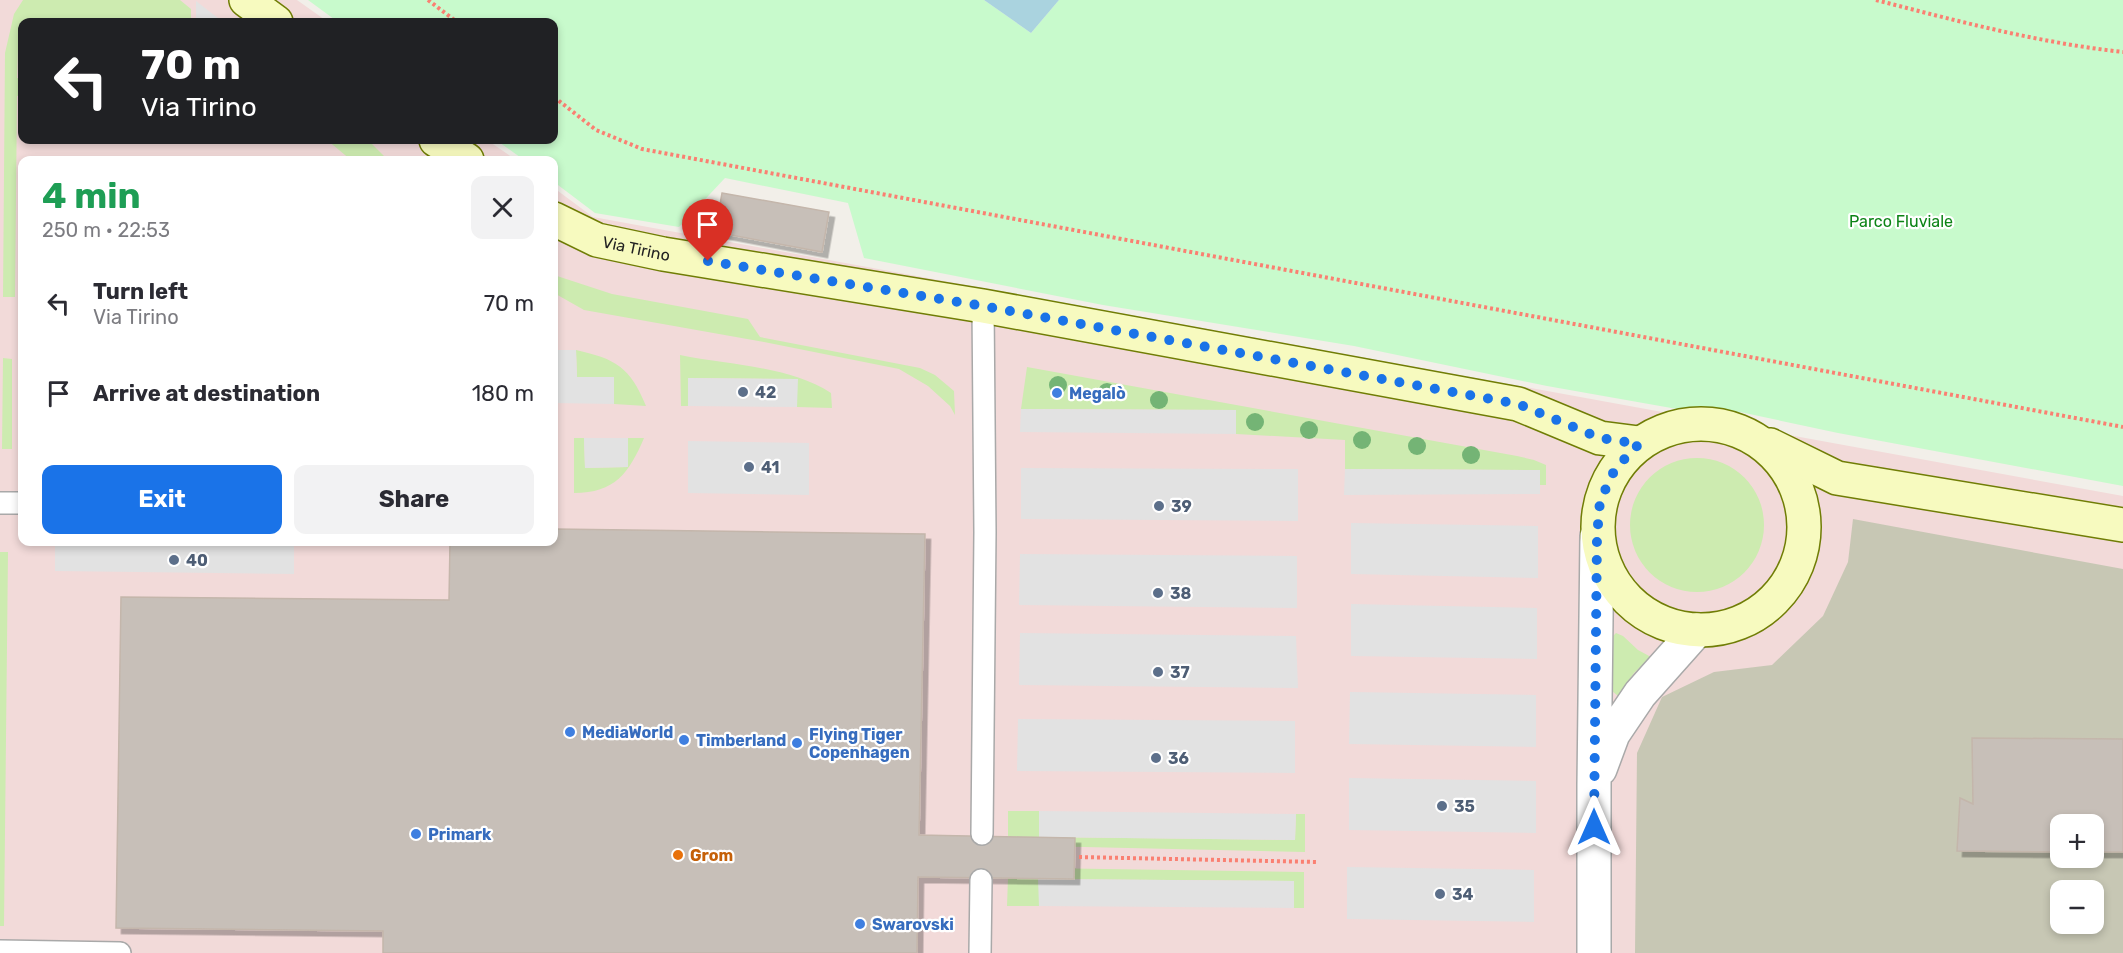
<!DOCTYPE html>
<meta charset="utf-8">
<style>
body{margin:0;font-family:Rubik,sans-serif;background:#f2f2f3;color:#2b2b33;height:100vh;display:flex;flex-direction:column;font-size:22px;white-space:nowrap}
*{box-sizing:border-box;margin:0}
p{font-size:20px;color:#7c7c81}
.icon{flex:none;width:33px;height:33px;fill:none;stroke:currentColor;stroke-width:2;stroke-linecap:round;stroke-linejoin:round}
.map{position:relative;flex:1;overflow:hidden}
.drawer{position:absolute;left:18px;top:156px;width:540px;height:390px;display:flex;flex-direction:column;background:#fff;border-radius:12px;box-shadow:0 3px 9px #0003}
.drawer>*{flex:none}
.hud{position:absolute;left:18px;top:18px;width:540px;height:126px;border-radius:12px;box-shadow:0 3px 9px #0003;background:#202124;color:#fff;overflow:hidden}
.buttons{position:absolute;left:2050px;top:814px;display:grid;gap:12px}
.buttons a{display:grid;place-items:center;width:54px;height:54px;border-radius:12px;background:#fff;box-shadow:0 3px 9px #0003;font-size:30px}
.pin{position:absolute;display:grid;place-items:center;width:51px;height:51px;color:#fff;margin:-62px -26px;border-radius:50% 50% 50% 0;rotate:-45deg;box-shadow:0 0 6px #0007}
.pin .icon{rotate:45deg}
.me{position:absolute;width:66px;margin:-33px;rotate:0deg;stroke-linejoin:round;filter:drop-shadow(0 0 4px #0008)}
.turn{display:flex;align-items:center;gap:21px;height:126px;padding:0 24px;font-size:27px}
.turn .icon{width:78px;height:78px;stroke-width:2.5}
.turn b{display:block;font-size:42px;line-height:51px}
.round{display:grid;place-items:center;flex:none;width:63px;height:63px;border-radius:12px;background:#f2f2f3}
.headline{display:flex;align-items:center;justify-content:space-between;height:102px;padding:0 24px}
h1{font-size:36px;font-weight:700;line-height:45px;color:#1e9e55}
.primary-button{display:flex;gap:12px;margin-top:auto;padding:12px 24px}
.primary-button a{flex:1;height:69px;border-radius:12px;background:#1a73e8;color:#fff;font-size:24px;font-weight:700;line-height:69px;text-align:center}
.primary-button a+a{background:#f2f2f3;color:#2b2b33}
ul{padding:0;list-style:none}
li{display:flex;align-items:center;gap:18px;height:90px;padding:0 24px}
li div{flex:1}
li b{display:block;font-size:22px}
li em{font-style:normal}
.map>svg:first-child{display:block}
.commercial{fill:#f2dad9;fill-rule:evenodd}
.construction{fill:#c7c7b4;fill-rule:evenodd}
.grass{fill:#cdebb0}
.park{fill:#c8facc}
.parking{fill:#e2e2e2}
.water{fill:#aad3df}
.building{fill:#c7bfb8;stroke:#c4b6ab;stroke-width:1.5;filter:url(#shadow)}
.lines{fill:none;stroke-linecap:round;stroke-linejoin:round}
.lane-casing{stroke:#a9a9a9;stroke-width:24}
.street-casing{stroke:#a9a9a9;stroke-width:36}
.secondary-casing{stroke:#707d05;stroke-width:36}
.path{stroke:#fa8072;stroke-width:4;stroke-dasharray:3 3;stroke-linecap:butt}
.lane{stroke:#fff;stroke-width:21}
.street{stroke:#fff;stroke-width:33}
.secondary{stroke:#f7fabf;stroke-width:33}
.tree{fill:#74b475}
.route{stroke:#1a73e8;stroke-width:10;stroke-dasharray:0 18}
.service-dot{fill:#5c6f8a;stroke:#fff;stroke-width:2}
.shop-dot{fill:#3f7fe0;stroke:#fff;stroke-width:2}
.food-dot{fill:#e8710a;stroke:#fff;stroke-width:2}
.labels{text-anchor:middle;stroke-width:4.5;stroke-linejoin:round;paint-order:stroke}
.park-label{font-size:16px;fill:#0c8416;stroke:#fff}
.street-label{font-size:16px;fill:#222;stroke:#fff}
.service-label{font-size:16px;font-weight:bold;fill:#4e5e75;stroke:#fff;text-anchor:start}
.shop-label{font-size:16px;font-weight:bold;fill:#366cbe;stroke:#fff;text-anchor:start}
.food-label{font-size:16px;font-weight:bold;fill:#c56008;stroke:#fff;text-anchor:start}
</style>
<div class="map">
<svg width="2123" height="953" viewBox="0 0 2123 953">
<defs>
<filter id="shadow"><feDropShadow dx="5.5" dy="5.5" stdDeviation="0" flood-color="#0004"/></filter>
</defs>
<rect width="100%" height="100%" fill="#f2efe9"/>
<path class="commercial" d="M0,0H297L328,22H22V140H487L516,160H22V542H554V188L593,217L2123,496V953H0ZM2061,825H2094V858H2061ZM2061,891H2094V924H2061Z"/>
<path class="construction" d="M1853,519L2123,569V953H1635L1637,753L1662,697L1714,672L1772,665L1823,616L1848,562ZM2061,825H2094V858H2061ZM2061,891H2094V924H2061Z"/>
<path class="grass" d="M23,0H180L191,9V22H22V49H18L17,78L22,79V95L17,96L15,297H3L5,53L14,14Z
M327,140H368L388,160H351Z
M554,275L612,294L748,319L760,337L920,368L935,375L954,391L955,415L950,406L928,386L899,369L764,342L584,310L554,293Z
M576,350C616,359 630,367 646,406L614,404V377H577Z
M680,355C729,365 789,366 831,393L832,408L797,407V379L688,378V406H681Z
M3,358L12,359V449H2Z
M1027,367L1517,456L1534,460L1546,465V485H1540L1539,470L1345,469V440L1236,434V410L1021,409Z
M574,438H584L585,468L628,467V438H644C629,473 615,493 574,493Z
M1630 525a67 67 0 1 1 134 0a67 67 0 1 1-134 0Z
M0,552H8L4,926H0Z
M1616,633L1623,636L1638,650L1651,657L1634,673L1618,696L1612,691L1613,636Z
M1008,811H1039V837L1295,840L1296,814H1305V852L1040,846L1032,837H1008Z
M1039,868L1304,872V908H1294L1293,881L1039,879V906H1007L1008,878H1030Z"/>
<path class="park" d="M308,0H984L1031,33L1059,0H2123V486L1838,433L1740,412L1677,409L1547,386L1354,346L1103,305L864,258L848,203L725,178L679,227L595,213L554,182V160H524L496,140H554V22H338Z"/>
<path class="parking" d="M196,1L223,22H196Z
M554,350H576L577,377H614V404L554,403Z
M688,378L798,379L797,407L688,406Z
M1021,409L1236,410V434L1020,432Z
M584,438H628V467L585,468Z
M688,441L809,443V495L688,493Z
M1021,468L1298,469V521L1021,519Z
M1345,469L1540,470V494L1344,495Z
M1351,523L1538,526V578L1351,574Z
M55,542H294V574L55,571Z
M1020,554L1297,556V608L1019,605Z
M1351,604L1537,608V659L1351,656Z
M1020,633L1296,636L1298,688L1019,685Z
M1350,692L1536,695V747L1349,744Z
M1018,719L1295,721V773L1017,771Z
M1349,778L1536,781V833L1349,830Z
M1039,811L1296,814L1295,840L1039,837Z
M1347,867L1534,870V922L1347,919Z
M1038,879L1294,881V908L1039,906Z"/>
<path class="water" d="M984,0H1059L1031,33Z"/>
<path class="building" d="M722,193L829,212L822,252L715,232Z
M554,529L925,534L919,835L1075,838L1074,879L918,877L917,953H383V931L116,928L121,597L449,600L450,542H554Z
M1972,738L2123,739V852H2094V825H2061V852L1957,851L1960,798L1973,804Z"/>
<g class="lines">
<defs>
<path id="lane" d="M0,503H22
M982,834L985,532L983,306
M0,951L120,953
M980,953L981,880"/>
<path id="street" d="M1600,769L1613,734L1640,694L1697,630
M1594,953V785L1597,536"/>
<g id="secondary">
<path d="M246,0L276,22"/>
<path d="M436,140L467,160"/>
<path id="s1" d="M554,219L597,240L663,254L983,306L1518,404L1600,438L1639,443"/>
<circle cx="1701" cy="527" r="103"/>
<path d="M1770,445L1837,478L2123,525"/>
</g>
</defs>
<use href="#lane" class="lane-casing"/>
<use href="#street" class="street-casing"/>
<use href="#secondary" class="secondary-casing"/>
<path class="path" d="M428,0L457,22
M1876,0C1957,21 2040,43 2123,52
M554,97L596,130L642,149L2123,427
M1079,857L1318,862"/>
<use href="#lane" class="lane"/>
<use href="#street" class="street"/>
<use href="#secondary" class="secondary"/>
</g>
<g class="tree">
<circle cx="1058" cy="385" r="9"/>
<circle cx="1107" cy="392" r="9"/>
<circle cx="1159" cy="400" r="9"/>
<circle cx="1255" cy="422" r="9"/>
<circle cx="1309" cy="430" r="9"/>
<circle cx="1362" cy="440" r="9"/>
<circle cx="1417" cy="446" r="9"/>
<circle cx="1471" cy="455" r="9"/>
</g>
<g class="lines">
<path class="route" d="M708,261L983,306L1518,404L1600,438L1639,444L1615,469L1600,501L1597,536L1594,827"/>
</g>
<g class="service-dot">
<circle cx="743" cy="392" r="6"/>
<circle cx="749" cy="467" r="6"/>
<circle cx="1159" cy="506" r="6"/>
<circle cx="174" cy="560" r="6"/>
<circle cx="1158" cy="593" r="6"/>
<circle cx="1158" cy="672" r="6"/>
<circle cx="1156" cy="758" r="6"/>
<circle cx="1442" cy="806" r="6"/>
<circle cx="1440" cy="894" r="6"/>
</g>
<g class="shop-dot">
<circle cx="1057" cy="393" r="6"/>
<circle cx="570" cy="732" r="6"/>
<circle cx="684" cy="740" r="6"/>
<circle cx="797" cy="743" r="6"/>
<circle cx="416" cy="834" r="6"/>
<circle cx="860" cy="924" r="6"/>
</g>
<circle class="food-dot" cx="678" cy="855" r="6"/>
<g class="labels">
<g class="park-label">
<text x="1901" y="227">Parco Fluviale</text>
</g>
<g class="street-label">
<text dy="6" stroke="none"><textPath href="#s1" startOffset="88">Via Tirino</textPath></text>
</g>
<g class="service-label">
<text x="755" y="398">42</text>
<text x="761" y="473">41</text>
<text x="1171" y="512">39</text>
<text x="186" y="566">40</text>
<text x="1170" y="599">38</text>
<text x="1170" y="678">37</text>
<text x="1168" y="764">36</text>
<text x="1454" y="812">35</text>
<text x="1452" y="900">34</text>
</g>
<g class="shop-label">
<text x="1069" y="399">Megalò</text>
<text x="582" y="738">MediaWorld</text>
<text x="809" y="740">Flying Tiger<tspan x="809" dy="18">Copenhagen</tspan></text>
<text x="696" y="746">Timberland</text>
<text x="428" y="840">Primark</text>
<text x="872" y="930">Swarovski</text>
</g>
<g class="food-label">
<text x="690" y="861">Grom</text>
</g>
</g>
</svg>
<div class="buttons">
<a>+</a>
<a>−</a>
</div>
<div class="pin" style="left:708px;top:261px;background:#d93025"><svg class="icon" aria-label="arrive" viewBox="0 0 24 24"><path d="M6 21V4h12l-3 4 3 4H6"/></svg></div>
<svg class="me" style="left:1594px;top:827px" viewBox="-20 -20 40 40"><path d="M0-17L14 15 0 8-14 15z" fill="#1a73e8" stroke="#fff" stroke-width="4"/></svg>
<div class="hud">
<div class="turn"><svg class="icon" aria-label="left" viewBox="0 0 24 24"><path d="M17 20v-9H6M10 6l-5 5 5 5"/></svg><div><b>70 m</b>Via Tirino</div></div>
</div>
<section class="drawer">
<div class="headline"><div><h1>4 min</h1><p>250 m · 22:53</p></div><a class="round"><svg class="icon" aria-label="close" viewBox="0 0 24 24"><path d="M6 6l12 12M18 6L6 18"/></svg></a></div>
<ul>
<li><svg class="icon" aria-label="left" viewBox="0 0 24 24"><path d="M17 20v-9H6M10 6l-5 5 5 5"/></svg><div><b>Turn left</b><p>Via Tirino</p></div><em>70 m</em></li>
<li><svg class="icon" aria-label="arrive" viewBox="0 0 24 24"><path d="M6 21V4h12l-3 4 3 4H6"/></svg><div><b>Arrive at destination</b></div><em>180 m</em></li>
</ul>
<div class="primary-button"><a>Exit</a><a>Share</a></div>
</section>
</div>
